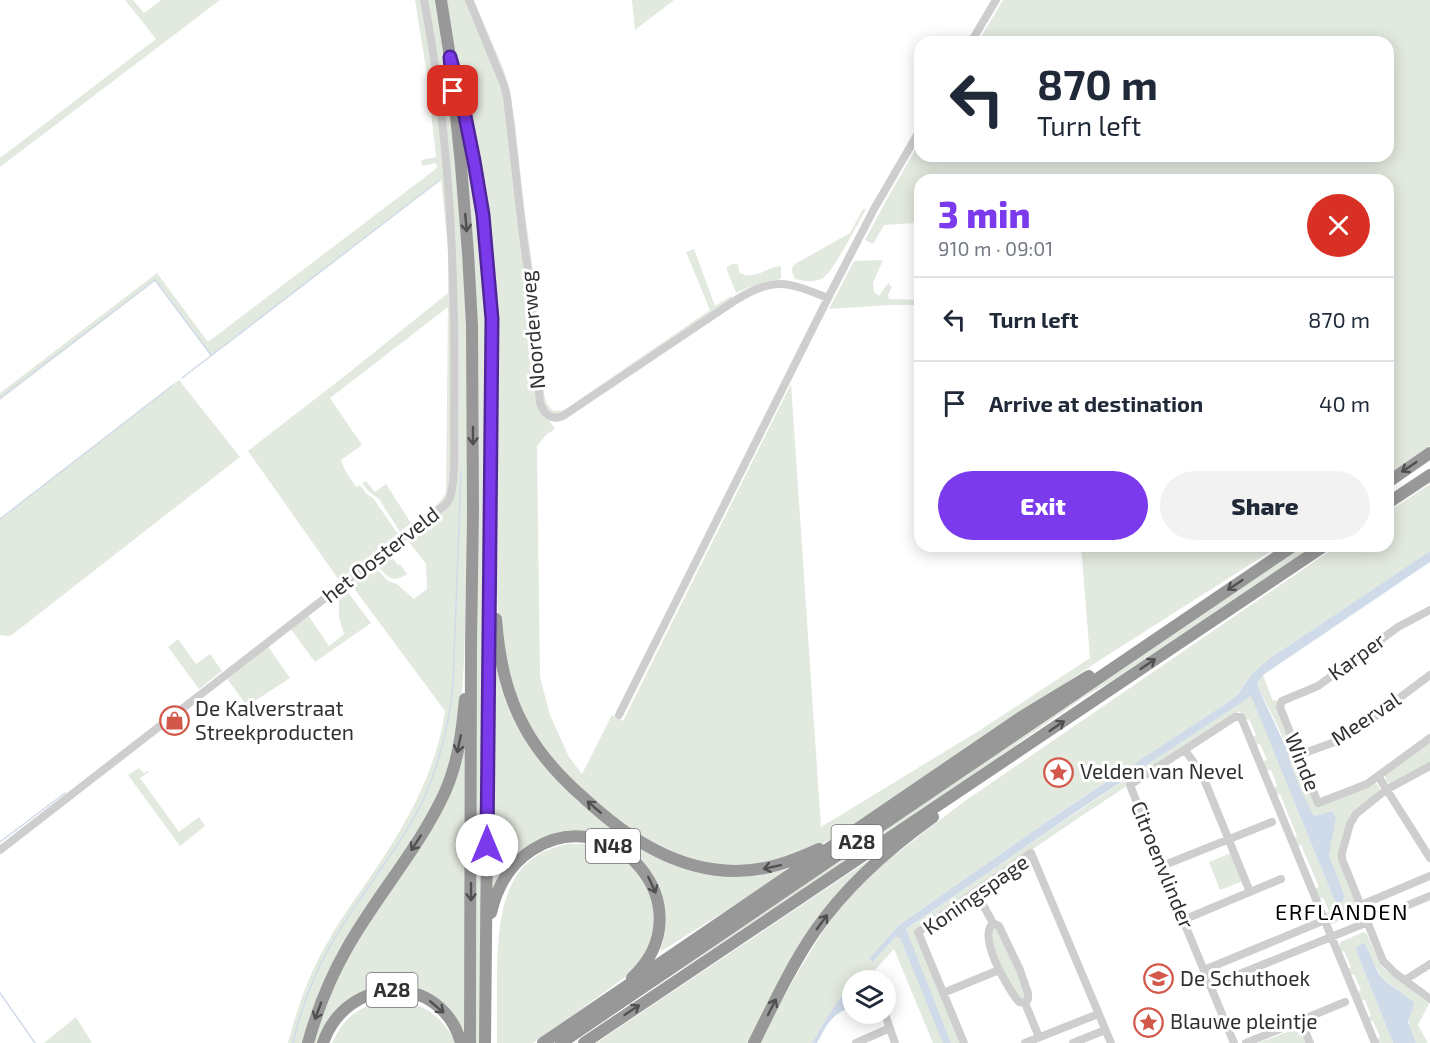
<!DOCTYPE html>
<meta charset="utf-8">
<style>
body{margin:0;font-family:"Exo 2",sans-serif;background:#f2f2f3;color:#1f2937;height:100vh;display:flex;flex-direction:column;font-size:22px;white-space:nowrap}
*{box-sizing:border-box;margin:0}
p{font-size:20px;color:#747a83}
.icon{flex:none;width:33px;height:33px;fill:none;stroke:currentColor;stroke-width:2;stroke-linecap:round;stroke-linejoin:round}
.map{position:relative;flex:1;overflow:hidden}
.drawer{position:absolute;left:914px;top:174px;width:480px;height:378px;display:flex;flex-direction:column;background:#fff;border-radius:18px;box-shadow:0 3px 15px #0003}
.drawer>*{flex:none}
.top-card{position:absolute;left:914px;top:36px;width:480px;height:126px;border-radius:18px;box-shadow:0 3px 15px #0003;background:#fff;color:#1f2937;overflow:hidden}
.controls{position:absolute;left:842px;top:970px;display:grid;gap:12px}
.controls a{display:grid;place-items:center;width:54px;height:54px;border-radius:50%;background:#fff;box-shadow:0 3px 15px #0003;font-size:30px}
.pin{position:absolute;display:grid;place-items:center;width:51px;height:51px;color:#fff;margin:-26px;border-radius:12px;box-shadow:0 3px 9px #0006}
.me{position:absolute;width:66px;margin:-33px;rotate:0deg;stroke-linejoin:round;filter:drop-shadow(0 0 4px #0008)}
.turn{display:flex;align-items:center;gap:21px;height:126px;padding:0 24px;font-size:27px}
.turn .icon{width:78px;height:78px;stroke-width:2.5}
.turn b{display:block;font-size:42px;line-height:51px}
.round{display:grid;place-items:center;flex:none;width:63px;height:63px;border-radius:32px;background:#f2f2f3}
.head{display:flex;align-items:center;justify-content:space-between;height:102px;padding:0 24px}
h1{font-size:36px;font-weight:800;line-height:45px;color:#7c3aed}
.cta{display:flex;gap:12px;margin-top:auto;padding:12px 24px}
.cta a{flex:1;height:69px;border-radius:36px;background:#7c3aed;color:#fff;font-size:24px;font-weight:800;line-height:69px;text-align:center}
.cta a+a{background:#f2f2f3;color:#1f2937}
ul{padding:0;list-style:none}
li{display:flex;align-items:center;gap:18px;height:84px;padding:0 24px;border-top:2px solid #e0e1e3}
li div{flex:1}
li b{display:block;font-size:22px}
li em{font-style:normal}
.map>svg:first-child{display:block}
.green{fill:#e2e9de}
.water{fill:#d0dbe9}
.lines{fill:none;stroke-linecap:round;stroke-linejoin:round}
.stream{stroke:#d0dbe9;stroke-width:1.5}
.minor{stroke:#cecece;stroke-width:8}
.highway{stroke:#989898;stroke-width:12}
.oneway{stroke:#505050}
.route-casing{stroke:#51269a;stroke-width:15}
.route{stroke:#7c3aed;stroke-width:10}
.labels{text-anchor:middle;stroke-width:6;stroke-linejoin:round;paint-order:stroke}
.shield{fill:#fff;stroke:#6f6f6f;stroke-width:1.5}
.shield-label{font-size:20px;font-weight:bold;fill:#313131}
.street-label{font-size:21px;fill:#313131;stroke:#fff}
.poi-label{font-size:21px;fill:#313131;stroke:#fff;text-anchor:start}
.neighbourhood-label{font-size:22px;letter-spacing:1.5px;fill:#000;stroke:#fff}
</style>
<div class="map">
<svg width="1430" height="1043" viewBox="0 0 1430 1043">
<rect width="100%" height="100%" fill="#fff"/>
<path class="green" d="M125,0H133L144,13L161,0H220L0,167V158L156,39Z
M415,0H423L428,30L448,201L453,408L450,493L447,500L417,523L414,522C425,513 441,505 446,492L448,307L330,398L362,445L341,460L345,470L356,487L360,485L367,494L373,498L398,534L339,580L248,451L346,375L448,293V250L441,179L211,356L155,281L0,400V393L157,273L208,342L437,168L436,163L422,166L421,160L436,157L427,75Z
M427,0H437L452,106L469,323L466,588L464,663L461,707L448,771L434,805L373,901L303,1043H288C297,1009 308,976 326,945C344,912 368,882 388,850C415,808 438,761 445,711L350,583L373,565L388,581L397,584L414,599L427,589L426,564L406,538L452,499L455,285Z
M445,0H467L505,95L540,408L555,429L546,435L537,446L540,677L550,715L569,757L582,774L612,715L623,721L791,384L821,827L977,732L1090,658L1081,546H1279L1100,660L834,837L804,855L776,862L738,867L708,864L682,858L657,846L636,832L609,813L583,791L554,759L539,739L524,715L510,683L499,631L495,556L496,461L475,152L453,54Z
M471,0H474L503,68L509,88L515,122L525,215L533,270L543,387C545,397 545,405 554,411L564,410L710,310L686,252L694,249L715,306L731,296L732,298L731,301L564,412L553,415L544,408L509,97Z
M632,0H674L635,30Z
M1003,0H1430V446L1388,474V180H920L919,228L915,223L884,225L873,244L865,240L886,201L919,143L920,156H1388V42H978Z
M460,103L471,156L489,316L483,1043H476L477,890L474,730L477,467Z
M863,209H866C858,223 833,272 823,278C814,283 804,281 795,279L792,272V268L795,264L850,233Z
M883,260L873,283L874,292L879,296L888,283L892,287L888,295L889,299L919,300V305H890L829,309L854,261Z
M733,264H738L739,272C753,282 767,267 781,266V279L752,286L736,293L727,270V267Z
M179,380L240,457L13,634L10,636L0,635V519Z
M366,481L375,492L386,484L411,523L400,532L379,499L369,492L362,483Z
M1430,484V551L1270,658L1251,675L1238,694L1231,700L1055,816L899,925L873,962L895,937L900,938L944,1043H933L894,949L875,970L876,975L871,977L872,981H860L859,971L829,1014L812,1043H759L795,977L826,926L848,898L875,870L962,803L1337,546H1388V512Z
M1299,546H1314L1110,682L1084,697L931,804L711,950L595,1026Z
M389,553L398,565L400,564L407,574C392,585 385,575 376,563Z
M344,587L371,623L315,662L290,628L308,615L329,646L344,634L339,618V604L336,593Z
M494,629L531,744L650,853L755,875L794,868L660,952C674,912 662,871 626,847C620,842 609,837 601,837C595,836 588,838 583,839C567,841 552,843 537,844L492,899L493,809Z
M178,639L196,664L210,654L222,671L199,689L168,647Z
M267,645L290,678L247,706L226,677Z
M1263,675L1273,701L1279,700L1277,708L1317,805L1375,782L1380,788L1379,792L1353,813L1339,851L1361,912L1332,924H1329L1325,914L1329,911L1323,898L1319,899L1314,889L1319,887L1301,845L1297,846L1294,838L1297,836L1280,794L1276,795L1273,788L1277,786L1271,770L1266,771L1262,762L1267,760L1260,744L1256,745L1252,737L1256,735L1249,719L1245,720L1240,711L1077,819L915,929L962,1043H951L905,930L1006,860L1251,695L1334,899L1336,902L1345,897L1329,855L1332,811L1314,816C1300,796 1294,774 1287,751C1281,730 1268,707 1258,687L1259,680Z
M467,708L464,1042L415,988L395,984L376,988L357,994L342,1005L321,1043H311L336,974L428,830Z
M1430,741V763L1390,784L1386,781L1385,775Z
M139,768L144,773L148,771L149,772L140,778L179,832L199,817L205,826L180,846L128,775Z
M569,844H585L612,851L637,870L654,899L657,929L642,965L552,1030L533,1043H497C497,1021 497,999 497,978C498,922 500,855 569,844Z
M893,844L850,883L751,1043H596Z
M1231,853L1243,881L1220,890L1209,862Z
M996,926L1006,943L1025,995L1023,1000L1020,999L1001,970L992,943L991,928Z
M1364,932L1367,934L1379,962L1384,969L1429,1004L1418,1025L1428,1043H1416C1408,1024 1406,1024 1414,1005L1382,977L1375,966L1368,948H1355L1393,1043H1378L1376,1039L1380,1037L1373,1021L1369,1022L1367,1018L1371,1016L1365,1000L1360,1001L1357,993L1361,990L1354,974L1350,976L1347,969L1351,967L1344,951L1340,952L1338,948L1340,947V942Z
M392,1000C420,1001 444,1016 455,1043H332C345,1015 362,1004 392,1000Z
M76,1017L92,1043H44Z
M1300,1027L1306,1043H1258Z"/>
<path class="water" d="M1430,551V562L1263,675L1258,683V687L1287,750L1292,768L1301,791L1314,816L1332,811L1336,817L1329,855L1345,897L1342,902H1336L1334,899L1251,696L1079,810L906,929L951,1043H943L900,938L895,937L873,962L869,959L899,925L1055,816L1231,700L1238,694L1251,675L1270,658Z
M1364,943C1371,952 1373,964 1379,974C1388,985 1403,993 1414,1002V1005L1408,1022L1416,1043H1393L1355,948Z
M859,971L863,975L860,979V981H852V1007C831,1014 827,1025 817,1043H812L829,1014Z"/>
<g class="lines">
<path class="stream" d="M182,378L440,180
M0,398L155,280L211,355
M0,519L173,385
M0,842L65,793
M0,993L35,1043
M293,1043C301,1009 313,976 330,946C359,894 400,850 425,796C440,761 449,724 453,686L461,471"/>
<path class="minor" d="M469,0L504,85L507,97L523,236L528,271L540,403C544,414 551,421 563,416L736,300C774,276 788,282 828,298L874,209L920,130
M971,42L996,0
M1430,610L1398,627L1318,686L1282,701L1280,707L1318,803L1367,784L1430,738
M619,715L828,298
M1185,750L1199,770L1206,784L1250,892
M1299,755L1340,740L1354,732L1430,675
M1430,766L1386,790L1356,814L1350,824L1342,853V859L1383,961L1395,973L1430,999
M1378,776L1430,858
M0,850L445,505C448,502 450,499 451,494C456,474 454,446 454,426C456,284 451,140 424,0
M1162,866L1272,822
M976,892L993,923L999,926L1020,970L1028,993V999L1025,1003L1039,1037
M1361,905L1430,876
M1382,916L1430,896
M1183,920L1281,879
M993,923C977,937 1008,989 1019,1002L1025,1003
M1204,970L1325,920
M872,978L873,981
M1405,980L1430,964
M1210,986L1368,922
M943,993L999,970
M885,1014L895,1043
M1301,1021L1310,1043
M856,1043L890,1028
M964,1043L918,932L1031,853L1111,1043
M1025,1043L1098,1014
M1073,1043L1105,1030
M1234,1043L1183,920L1130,785L1235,717H1241L1375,1043
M1246,1043L1345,1002"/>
<path class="highway" d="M441,0L450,57L461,165L468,253L472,325L473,511L471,644L470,1043
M459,90C479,165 486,242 492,319L485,1043
M1388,482L1430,453
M1388,503L1430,475
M496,619C499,658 506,694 525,728C540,755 561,778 584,798C626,837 676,871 736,871C766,871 793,861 819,849
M491,913C497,886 509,865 532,850C612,798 708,907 632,978
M308,1043C317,1011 329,980 346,950C376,896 419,849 445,792C458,763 462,731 465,699
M323,1043C346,975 441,971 461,1043
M543,1043L1020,718L1089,676
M561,1043L1293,546
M584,1043L1324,546
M754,1043C773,1005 791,966 815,931C847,885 888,849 933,817"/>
</g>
<defs><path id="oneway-shaft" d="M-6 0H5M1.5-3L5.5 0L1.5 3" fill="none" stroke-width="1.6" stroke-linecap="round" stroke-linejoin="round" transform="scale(1.5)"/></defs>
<g class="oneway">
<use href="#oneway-shaft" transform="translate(466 223) rotate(85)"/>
<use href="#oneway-shaft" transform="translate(473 436) rotate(90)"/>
<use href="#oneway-shaft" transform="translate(1409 467) rotate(146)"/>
<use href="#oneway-shaft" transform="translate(1235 585) rotate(146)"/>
<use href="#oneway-shaft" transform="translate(1148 664) rotate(-34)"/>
<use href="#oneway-shaft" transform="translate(1057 726) rotate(-34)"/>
<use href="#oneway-shaft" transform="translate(459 744) rotate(102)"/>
<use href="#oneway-shaft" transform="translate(594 807) rotate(-139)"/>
<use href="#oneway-shaft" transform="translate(416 843) rotate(123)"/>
<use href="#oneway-shaft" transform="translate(772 867) rotate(168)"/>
<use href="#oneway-shaft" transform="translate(652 885) rotate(65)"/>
<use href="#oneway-shaft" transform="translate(471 892) rotate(90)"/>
<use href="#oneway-shaft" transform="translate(822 922) rotate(-54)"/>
<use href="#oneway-shaft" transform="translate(437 1007) rotate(40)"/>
<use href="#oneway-shaft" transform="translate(772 1007) rotate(-63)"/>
<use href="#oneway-shaft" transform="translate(632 1010) rotate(-34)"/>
<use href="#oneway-shaft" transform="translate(318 1011) rotate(110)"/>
</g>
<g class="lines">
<defs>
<path id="route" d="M453,91L450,57L462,101L474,161L483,215L492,319L487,845"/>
</defs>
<use href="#route" class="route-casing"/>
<use href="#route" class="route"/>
</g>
<defs>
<symbol id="shop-ring" viewBox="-11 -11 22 22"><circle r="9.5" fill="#fff" stroke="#d2584a" stroke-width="1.5"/><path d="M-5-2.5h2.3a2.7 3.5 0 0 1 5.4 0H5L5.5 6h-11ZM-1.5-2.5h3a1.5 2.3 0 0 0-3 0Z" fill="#d2584a"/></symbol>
<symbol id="sight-ring" viewBox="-11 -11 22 22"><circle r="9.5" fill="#fff" stroke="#d2584a" stroke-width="1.5"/><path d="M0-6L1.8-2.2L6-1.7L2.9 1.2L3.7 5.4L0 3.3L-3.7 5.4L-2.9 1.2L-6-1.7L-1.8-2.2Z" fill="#d2584a"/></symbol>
<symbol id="school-ring" viewBox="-11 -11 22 22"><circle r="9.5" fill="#fff" stroke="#d2584a" stroke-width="1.5"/><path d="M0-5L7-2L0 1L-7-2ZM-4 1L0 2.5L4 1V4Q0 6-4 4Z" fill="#d2584a"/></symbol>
</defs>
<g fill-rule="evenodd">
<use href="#shop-ring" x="158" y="704" width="33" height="33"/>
<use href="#sight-ring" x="1042" y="756" width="33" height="33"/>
<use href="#school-ring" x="1142" y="962" width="33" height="33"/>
<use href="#sight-ring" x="1132" y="1006" width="33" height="33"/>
</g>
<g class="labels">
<g class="shield">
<rect x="831.5" y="825" width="51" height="34" rx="4.5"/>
<rect x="586" y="829" width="54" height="34" rx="4.5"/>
<rect x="366.5" y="973" width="51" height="34" rx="4.5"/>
</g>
<g class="shield-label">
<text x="857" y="849">A28</text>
<text x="613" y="853">N48</text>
<text x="392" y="997">A28</text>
</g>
<g class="street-label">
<text transform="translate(533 330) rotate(-95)" y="7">Noorderweg</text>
<text transform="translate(381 555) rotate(-38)" y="7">het Oosterveld</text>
<text transform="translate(1357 657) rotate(-36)" y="7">Karper</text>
<text transform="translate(1366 719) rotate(-34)" y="7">Meerval</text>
<text transform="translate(1302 762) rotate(68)" y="7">Winde</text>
<text transform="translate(1162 865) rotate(68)" y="7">Citroenvlinder</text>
<text transform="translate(976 895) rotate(-35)" y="7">Koningspage</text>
</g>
<g class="poi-label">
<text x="195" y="716">De Kalverstraat<tspan x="195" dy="24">Streekproducten</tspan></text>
<text x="1080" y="779">Velden van Nevel</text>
<text x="1180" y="986">De Schuthoek</text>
<text x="1170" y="1029">Blauwe pleintje</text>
</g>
<g class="neighbourhood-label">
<text x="1342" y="920">ERFLANDEN</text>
</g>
</g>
</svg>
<div class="controls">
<a><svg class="icon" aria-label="layers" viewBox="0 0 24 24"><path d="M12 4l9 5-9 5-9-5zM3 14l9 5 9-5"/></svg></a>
</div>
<div class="pin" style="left:453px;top:91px;background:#d93025"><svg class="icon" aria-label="arrive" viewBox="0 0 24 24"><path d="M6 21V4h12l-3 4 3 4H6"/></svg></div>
<svg class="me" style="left:487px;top:845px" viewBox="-20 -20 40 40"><circle r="19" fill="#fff"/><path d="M0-13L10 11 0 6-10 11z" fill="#7c3aed"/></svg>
<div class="top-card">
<div class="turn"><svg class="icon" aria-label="left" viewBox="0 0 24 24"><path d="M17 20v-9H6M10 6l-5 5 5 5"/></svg><div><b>870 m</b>Turn left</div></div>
</div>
<section class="drawer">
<div class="head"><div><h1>3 min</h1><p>910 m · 09:01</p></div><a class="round" style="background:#d93025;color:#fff"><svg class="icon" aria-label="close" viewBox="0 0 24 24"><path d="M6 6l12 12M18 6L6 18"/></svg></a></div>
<ul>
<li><svg class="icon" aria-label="left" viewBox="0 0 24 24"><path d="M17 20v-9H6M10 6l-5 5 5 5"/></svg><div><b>Turn left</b></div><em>870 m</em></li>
<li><svg class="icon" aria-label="arrive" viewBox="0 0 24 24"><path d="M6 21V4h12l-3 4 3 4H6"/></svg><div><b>Arrive at destination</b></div><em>40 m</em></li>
</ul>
<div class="cta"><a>Exit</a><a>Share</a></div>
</section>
</div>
